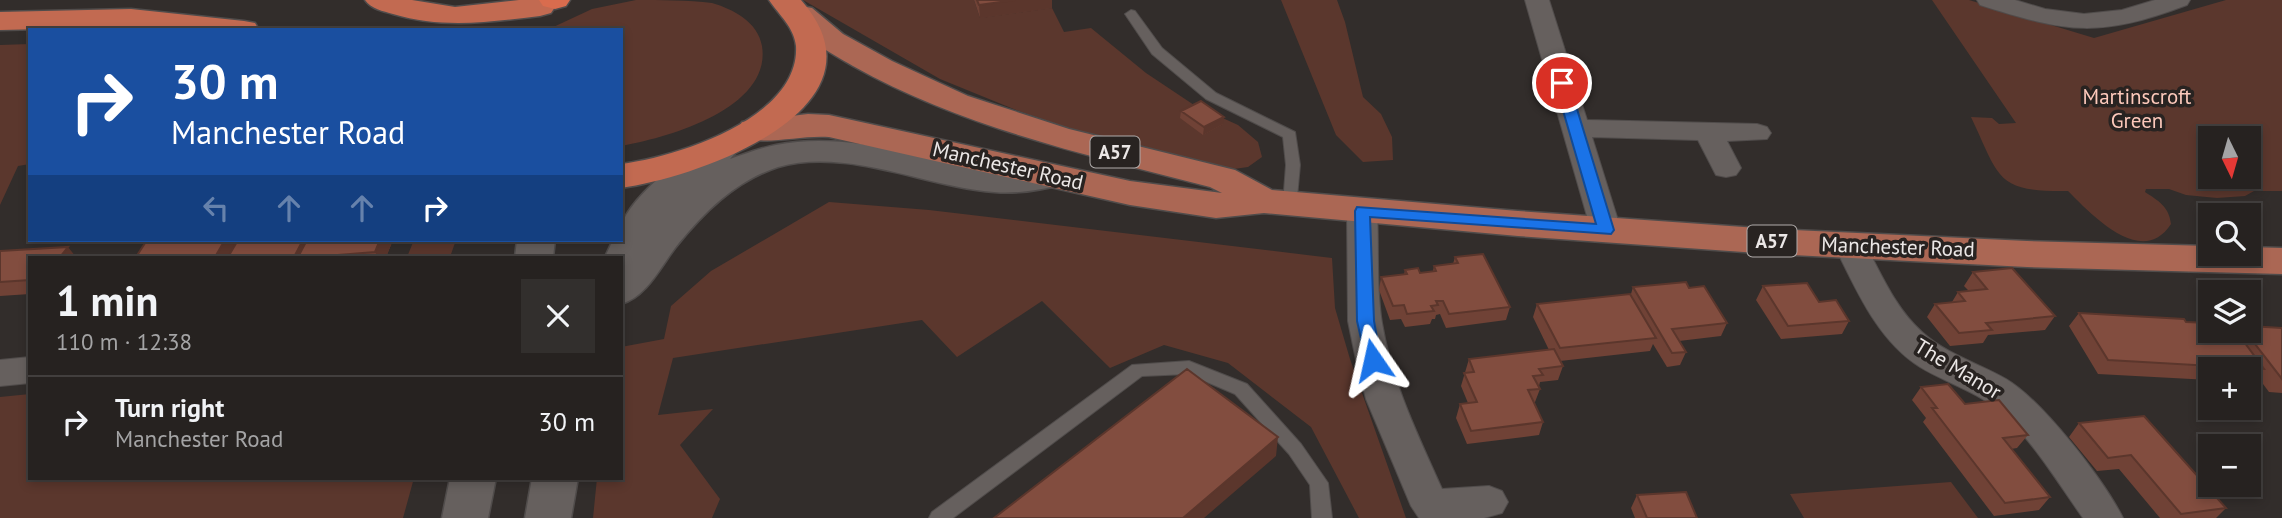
<!DOCTYPE html>
<meta charset="utf-8">
<style>
body{margin:0;font-family:"PT Sans",sans-serif;background:#322f2d;color:#f1f3f6;height:100vh;display:flex;flex-direction:column;font-size:26px;white-space:nowrap}
*{box-sizing:border-box;margin:0}
p{font-size:23px;color:#a4a4a5}
.icon{flex:none;width:38px;height:38px;fill:none;stroke:currentColor;stroke-width:2;stroke-linecap:round;stroke-linejoin:round}
.map{position:relative;flex:1;overflow:hidden}
.sheet{position:absolute;left:28px;top:256px;width:595px;height:224px;display:flex;flex-direction:column;background:#262220;border-radius:0px;box-shadow:0 4px 10px #0003,0 0 0 2px #423f3e}
.sheet>*{flex:none}
.guide{position:absolute;left:28px;top:28px;width:595px;height:214px;border-radius:0px;box-shadow:0 4px 10px #0003,0 0 0 2px #423f3e;background:#1a4fa0;color:#fff;overflow:hidden}
.needle{width:46px;rotate:175deg}
.buttons{position:absolute;left:2198px;top:126px;display:grid;gap:14px}
.buttons a{display:grid;place-items:center;width:63px;height:63px;border-radius:0px;background:#262220;box-shadow:0 4px 10px #0003,0 0 0 2px #423f3e;font-size:35px}
.pin{position:absolute;display:grid;place-items:center;width:60px;height:60px;color:#fff;margin:-30px;border:4px solid #fff;border-radius:50%;box-shadow:0 2px 7px #0007}
.me{position:absolute;width:77px;margin:-38px;rotate:349deg;stroke-linejoin:round;filter:drop-shadow(0 0 5px #0008)}
.turn{display:flex;align-items:center;gap:24px;height:147px;padding:0 28px;font-size:32px}
.turn .icon{width:91px;height:91px;stroke-width:2.5}
.turn b{display:block;font-size:49px;line-height:60px}
.lanes{display:flex;align-items:center;height:66px;padding:0 28px;background:#0003;justify-content:center;gap:35px;direction:ltr}
.lanes .off{opacity:.35}
.round{display:grid;place-items:center;flex:none;width:74px;height:74px;border-radius:0px;background:#322f2d}
.overview{display:flex;align-items:center;justify-content:space-between;height:119px;padding:0 28px}
h1{font-size:42px;font-weight:700;line-height:52px}
ul{padding:0;list-style:none}
li{display:flex;align-items:center;gap:21px;height:91px;padding:0 28px;border-top:2px solid #423f3e}
li div{flex:1}
li b{display:block;font-size:26px}
li em{font-style:normal}
.map>svg:first-child{display:block}
.green{fill:#5b372d;fill-rule:evenodd}
.lines{fill:none;stroke-linecap:round;stroke-linejoin:round}
.service-casing{stroke:#504c4b;stroke-width:2}
.minor-casing{stroke:#504c4b;stroke-width:2}
.secondary-casing{stroke:#504c4b;stroke-width:3}
.primary-casing{stroke:#504c4b;stroke-width:3}
.trunk-casing{stroke:#504c4b;stroke-width:3}
.motorway-casing{stroke:#504c4b;stroke-width:3}
.service{fill:#66605e;fill-rule:evenodd}
.minor{fill:#66605e;fill-rule:evenodd}
.secondary{fill:#66605e;fill-rule:evenodd}
.primary{fill:#ab6754;fill-rule:evenodd}
.trunk{fill:#c26a51;fill-rule:evenodd}
.motorway{fill:#d96c4e;fill-rule:evenodd}
.wall{fill:#704236}
.shaded-wall{fill:#5b362c}
.building{fill:#824d3f;stroke:#5b362c;stroke-width:2}
.route{fill:#1a73e8;stroke:#114b97;stroke-width:2}
.labels{text-anchor:middle;stroke-width:7;stroke-linejoin:round;paint-order:stroke}
.shield{fill:#282321;stroke:#b0acab;stroke-width:2}
.shield-label{font-size:19px;font-weight:bold;fill:#ebe7e6}
.park-label{font-size:21px;fill:#fdc9bb;stroke:#282321}
.street-label{font-size:21px;fill:#ebe7e6;stroke:#282321}
</style>
<div class="map">
<svg width="2282" height="518" viewBox="0 0 2282 518">
<rect width="100%" height="100%" fill="#322d2b"/>
<path class="green" d="M636,0C661,0 688,0 712,3C733,9 758,22 762,46C772,109 666,138 621,146V30H547L592,9Z
M803,0H974L980,18L1052,8L1064,32L1091,28L1146,73L1194,105L1238,125L1258,142L1262,157L1248,167L1234,169L1203,165L1109,142L1016,110L940,79Z
M1281,0H1337L1345,22L1363,97L1381,114L1392,137L1393,160L1363,162L1336,135Z
M1932,0H1969L2094,38L2226,0H2282V191H2254L2245,196L2217,198L2186,195L2169,189H2146L2145,192C2159,201 2169,207 2171,224C2142,269 2091,214 2068,191C1995,192 2000,178 1971,117L1992,118L1999,124L2016,123ZM2210,138H2249V177H2210Z
M30,44V164L18,166L0,205V45Z
M829,202L929,210L1332,258L1335,308L1350,359L1406,518H1359L1311,427L1228,363L1164,345L1110,368L1042,301L957,357L922,320L673,358L658,415L713,409L680,445L720,499L712,518H593L597,478H621V347L664,339L671,306L711,271Z
M414,240H456L450,257H407Z
M30,394V478H414L403,518H0V397Z
M1951,482L1978,518H1804L1790,494Z"/>
<g class="lines">
<defs>
<path id="service" d="M1131,10L1135,11L1162,48L1216,93L1295,132L1300,165L1296,208H1286L1283,204L1286,165L1283,137L1206,99L1152,54L1125,14Z
M1189,361L1247,384L1301,444L1328,483L1332,518H1312L1310,485L1289,454L1235,394L1188,374L1142,376L953,518H929L932,512L1132,365Z"/>
<path id="minor" d="M1525,0H1549L1587,120L1757,124L1767,127L1771,133L1767,139L1727,141L1741,168L1736,175L1726,177L1716,175L1698,140L1592,137L1621,230L1617,237L1606,240L1595,237L1591,230Z
M1977,0H2015L2045,9L2084,14L2122,10L2155,0H2190L2187,5C2099,38 2068,33 1980,5Z
M1362,201L1373,204L1377,211C1379,248 1376,287 1382,323C1392,383 1418,435 1442,489L1489,486L1502,491L1508,502L1502,513L1484,518H1419L1411,506L1366,399L1356,360L1348,321L1347,211L1351,204Z
M1850,234L1861,237C1880,270 1893,306 1922,332C1946,354 1978,363 2006,379C2042,400 2104,480 2123,518H2083C2057,482 2034,441 2000,412C1977,391 1946,383 1920,367C1877,340 1856,289 1834,245L1839,237Z
M30,357V383L0,386V360Z"/>
<path id="secondary" d="M724,136L736,139L741,147L730,159C745,154 760,148 776,145C848,131 918,158 988,168C1013,171 1038,161 1063,168L1068,176L1063,184C1042,190 1016,194 994,192C926,187 847,147 778,167C735,181 703,213 675,248C660,268 646,297 621,304V257H605L613,240H621C621,235 620,228 622,224C633,194 695,144 724,136Z
M517,240H555L553,257H515Z
M450,478H496L488,518H442Z
M532,478H578L571,518H525Z"/>
<path id="primary" d="M801,6L812,8L843,34L892,61L968,96L1069,129L1235,170L1272,190L1518,211L1772,229L2027,241L2210,246V254H2249V247L2282,248V274L2027,267L1772,254L1518,236L1264,213L1216,218L1130,205L829,137C801,135 769,145 742,138L737,130L742,122L808,114L829,115L1130,181L1222,193L1210,187C1088,155 964,128 853,66C829,52 802,38 786,15L790,8Z"/>
<path id="trunk" d="M365,0H412L455,7L519,0H549L555,7L551,13L540,16C489,22 443,29 393,14C383,11 371,9 365,0Z
M769,0H801C896,107 701,177 621,188V164C677,157 800,118 796,46C794,27 779,15 769,0Z
M131,9L244,21L255,23L259,30L131,27L0,30V12Z"/>
<path id="motorway" d="M539,0H570L566,6L555,9L543,6Z"/>
</defs>
<use href="#service" class="service-casing"/>
<use href="#minor" class="minor-casing"/>
<use href="#secondary" class="secondary-casing"/>
<use href="#primary" class="primary-casing"/>
<use href="#trunk" class="trunk-casing"/>
<use href="#motorway" class="motorway-casing"/>
<use href="#service" class="service"/>
<use href="#minor" class="minor"/>
<use href="#secondary" class="secondary"/>
<use href="#primary" class="primary"/>
<use href="#trunk" class="trunk"/>
<use href="#motorway" class="motorway"/>
</g>
<path class="wall" d="M974,0H1052V8L980,18Z
M1181,111L1223,124L1203,135L1180,118Z
M393,240L386,257H136Z
M0,251L30,257V294L0,296Z
M1455,257L1510,307L1506,320L1446,328L1440,314L1436,315L1435,319H1432L1430,324L1405,327L1401,319L1390,320L1379,290L1381,277L1404,275L1405,270L1420,273L1433,271L1434,266L1453,264Z
M1973,272L2055,316L2045,330L1988,335L1983,343L1950,346L1927,317L1935,304L1952,302L1958,292L1969,291L1964,286Z
M1763,286L1819,302L1849,321L1842,334L1781,339L1756,300Z
M1633,287L1689,288L1727,323L1721,336L1679,341L1686,352L1680,365L1667,367L1653,344L1650,351L1560,361L1563,366L1558,380L1540,382L1539,386L1540,389L1535,402H1534L1543,422L1539,435L1467,444L1456,418L1460,404L1468,403L1461,386L1469,359L1549,350L1533,317L1537,304L1631,294Z
M2079,313L2186,322L2236,332L2282,328V393L2269,392L2257,376L2251,382H2249V369H2210V380L2098,374L2069,326Z
M1921,387L1965,404L2028,435L2017,448L2011,449L2050,497L2039,510L1994,516L1923,422L1926,418L1912,400Z
M2079,423L2226,508L2216,518H2160L2119,469L2097,471L2069,437Z
M1637,495L1697,518H1635L1631,508Z"/>
<path class="shaded-wall" d="M1015,0H1052V8L980,18L979,5Z
M1224,117L1223,124L1203,135L1204,127Z
M225,240H241L232,257H215Z
M303,240H318L309,257H294Z
M380,240H393L386,257H378L375,252Z
M68,247L76,257H60Z
M1278,437L1276,456L1204,518H1183Z"/>
<path class="building" d="M977,0H1015L979,5Z
M1201,101L1224,117L1204,127L1181,111Z
M147,240H225L215,257H136Z
M238,240H303L294,257H228Z
M307,240H380L375,252L313,257H298Z
M68,247L60,257H30V280L0,282V251Z
M1483,254L1510,307L1449,314L1443,301H1436L1438,305L1431,306L1434,311L1407,314L1404,305L1393,306L1381,277L1407,274L1405,270L1418,268L1420,273L1436,271L1434,266L1458,263L1455,257Z
M2012,268L2055,316L1986,323L1992,330L1959,333L1935,304L1965,301L1958,292L1987,289L1973,272Z
M1686,282L1689,288L1704,286L1727,323L1672,329L1686,352L1672,353L1633,287Z
M1807,283L1819,302L1836,300L1849,321L1788,326L1763,286Z
M1630,294L1656,338L1560,348L1537,304Z
M2079,313L2184,319L2186,322L2210,323V331H2236L2264,369L2108,360Z
M2249,326L2282,328V379L2245,331H2249Z
M1554,349L1563,366L1539,369L1543,375L1533,376L1540,389L1528,390L1543,422L1471,431L1460,404L1477,402L1464,373L1474,372L1469,359Z
M1187,369L1278,437L1183,518H994Z
M1948,384L1965,404L1999,400L2028,435L2003,438L2050,497L2005,503L1932,408H1937L1921,387Z
M2144,416L2226,508L2181,514L2131,455L2108,458L2079,423Z
M1686,492L1697,518H1647L1637,495Z"/>
<path class="route" d="M1562,79L1569,83L1614,230L1611,234L1370,217L1374,321L1381,360L1379,365H1367L1357,321L1355,211L1357,207L1596,224L1555,83Z"/>
<g class="labels">
<g class="shield">
<rect x="1090.5" y="136.5" width="49" height="31" rx="5"/>
<rect x="1747.5" y="225.5" width="49" height="31" rx="5"/>
</g>
<g class="shield-label">
<text x="1115" y="159">A57</text>
<text x="1772" y="248">A57</text>
</g>
<g class="park-label">
<text x="2137" y="104">Martinscroft<tspan x="2137" dy="24">Green</tspan></text>
</g>
<g class="street-label">
<text transform="translate(1008 166) rotate(13)" y="7">Manchester Road</text>
<text transform="translate(1898 247) rotate(2)" y="7">Manchester Road</text>
<text transform="translate(1958 369) rotate(31)" y="7">The Manor</text>
</g>
</g>
</svg>
<div class="buttons">
<a><svg class="needle" viewBox="-14 -14 28 28"><path d="M0-13l5 13h-10z" fill="#e53935"/><path d="M0 13l5-13h-10z" fill="#a4a4a5"/></svg></a>
<a><svg class="icon" aria-label="search" viewBox="0 0 24 24"><circle cx="10" cy="10" r="6"/><path d="M15 15l6 6"/></svg></a>
<a><svg class="icon" aria-label="layers" viewBox="0 0 24 24"><path d="M12 4l9 5-9 5-9-5zM3 14l9 5 9-5"/></svg></a>
<a>+</a>
<a>−</a>
</div>
<div class="pin" style="left:1562px;top:83px;background:#d93025"><svg class="icon" aria-label="arrive" viewBox="0 0 24 24"><path d="M6 21V4h12l-3 4 3 4H6"/></svg></div>
<svg class="me" style="left:1373px;top:360px" viewBox="-20 -20 40 40"><path d="M0-17L14 15 0 8-14 15z" fill="#1a73e8" stroke="#fff" stroke-width="4"/></svg>
<div class="guide">
<div class="turn"><svg class="icon" aria-label="right" viewBox="0 0 24 24"><path d="M7 20v-9h11M14 6l5 5-5 5"/></svg><div><b>30 m</b>Manchester Road</div></div>
<div class="lanes"><svg class="icon off" aria-label="left" viewBox="0 0 24 24"><path d="M17 20v-9H6M10 6l-5 5 5 5"/></svg><svg class="icon off" aria-label="ahead" viewBox="0 0 24 24"><path d="M12 20V5M6 11l6-6 6 6"/></svg><svg class="icon off" aria-label="ahead" viewBox="0 0 24 24"><path d="M12 20V5M6 11l6-6 6 6"/></svg><svg class="icon" aria-label="right" viewBox="0 0 24 24"><path d="M7 20v-9h11M14 6l5 5-5 5"/></svg></div>
</div>
<section class="sheet">
<div class="overview"><div><h1>1 min</h1><p>110 m · 12:38</p></div><a class="round"><svg class="icon" aria-label="close" viewBox="0 0 24 24"><path d="M6 6l12 12M18 6L6 18"/></svg></a></div>
<ul>
<li><svg class="icon" aria-label="right" viewBox="0 0 24 24"><path d="M7 20v-9h11M14 6l5 5-5 5"/></svg><div><b>Turn right</b><p>Manchester Road</p></div><em>30 m</em></li>
</ul>
</section>
</div>
